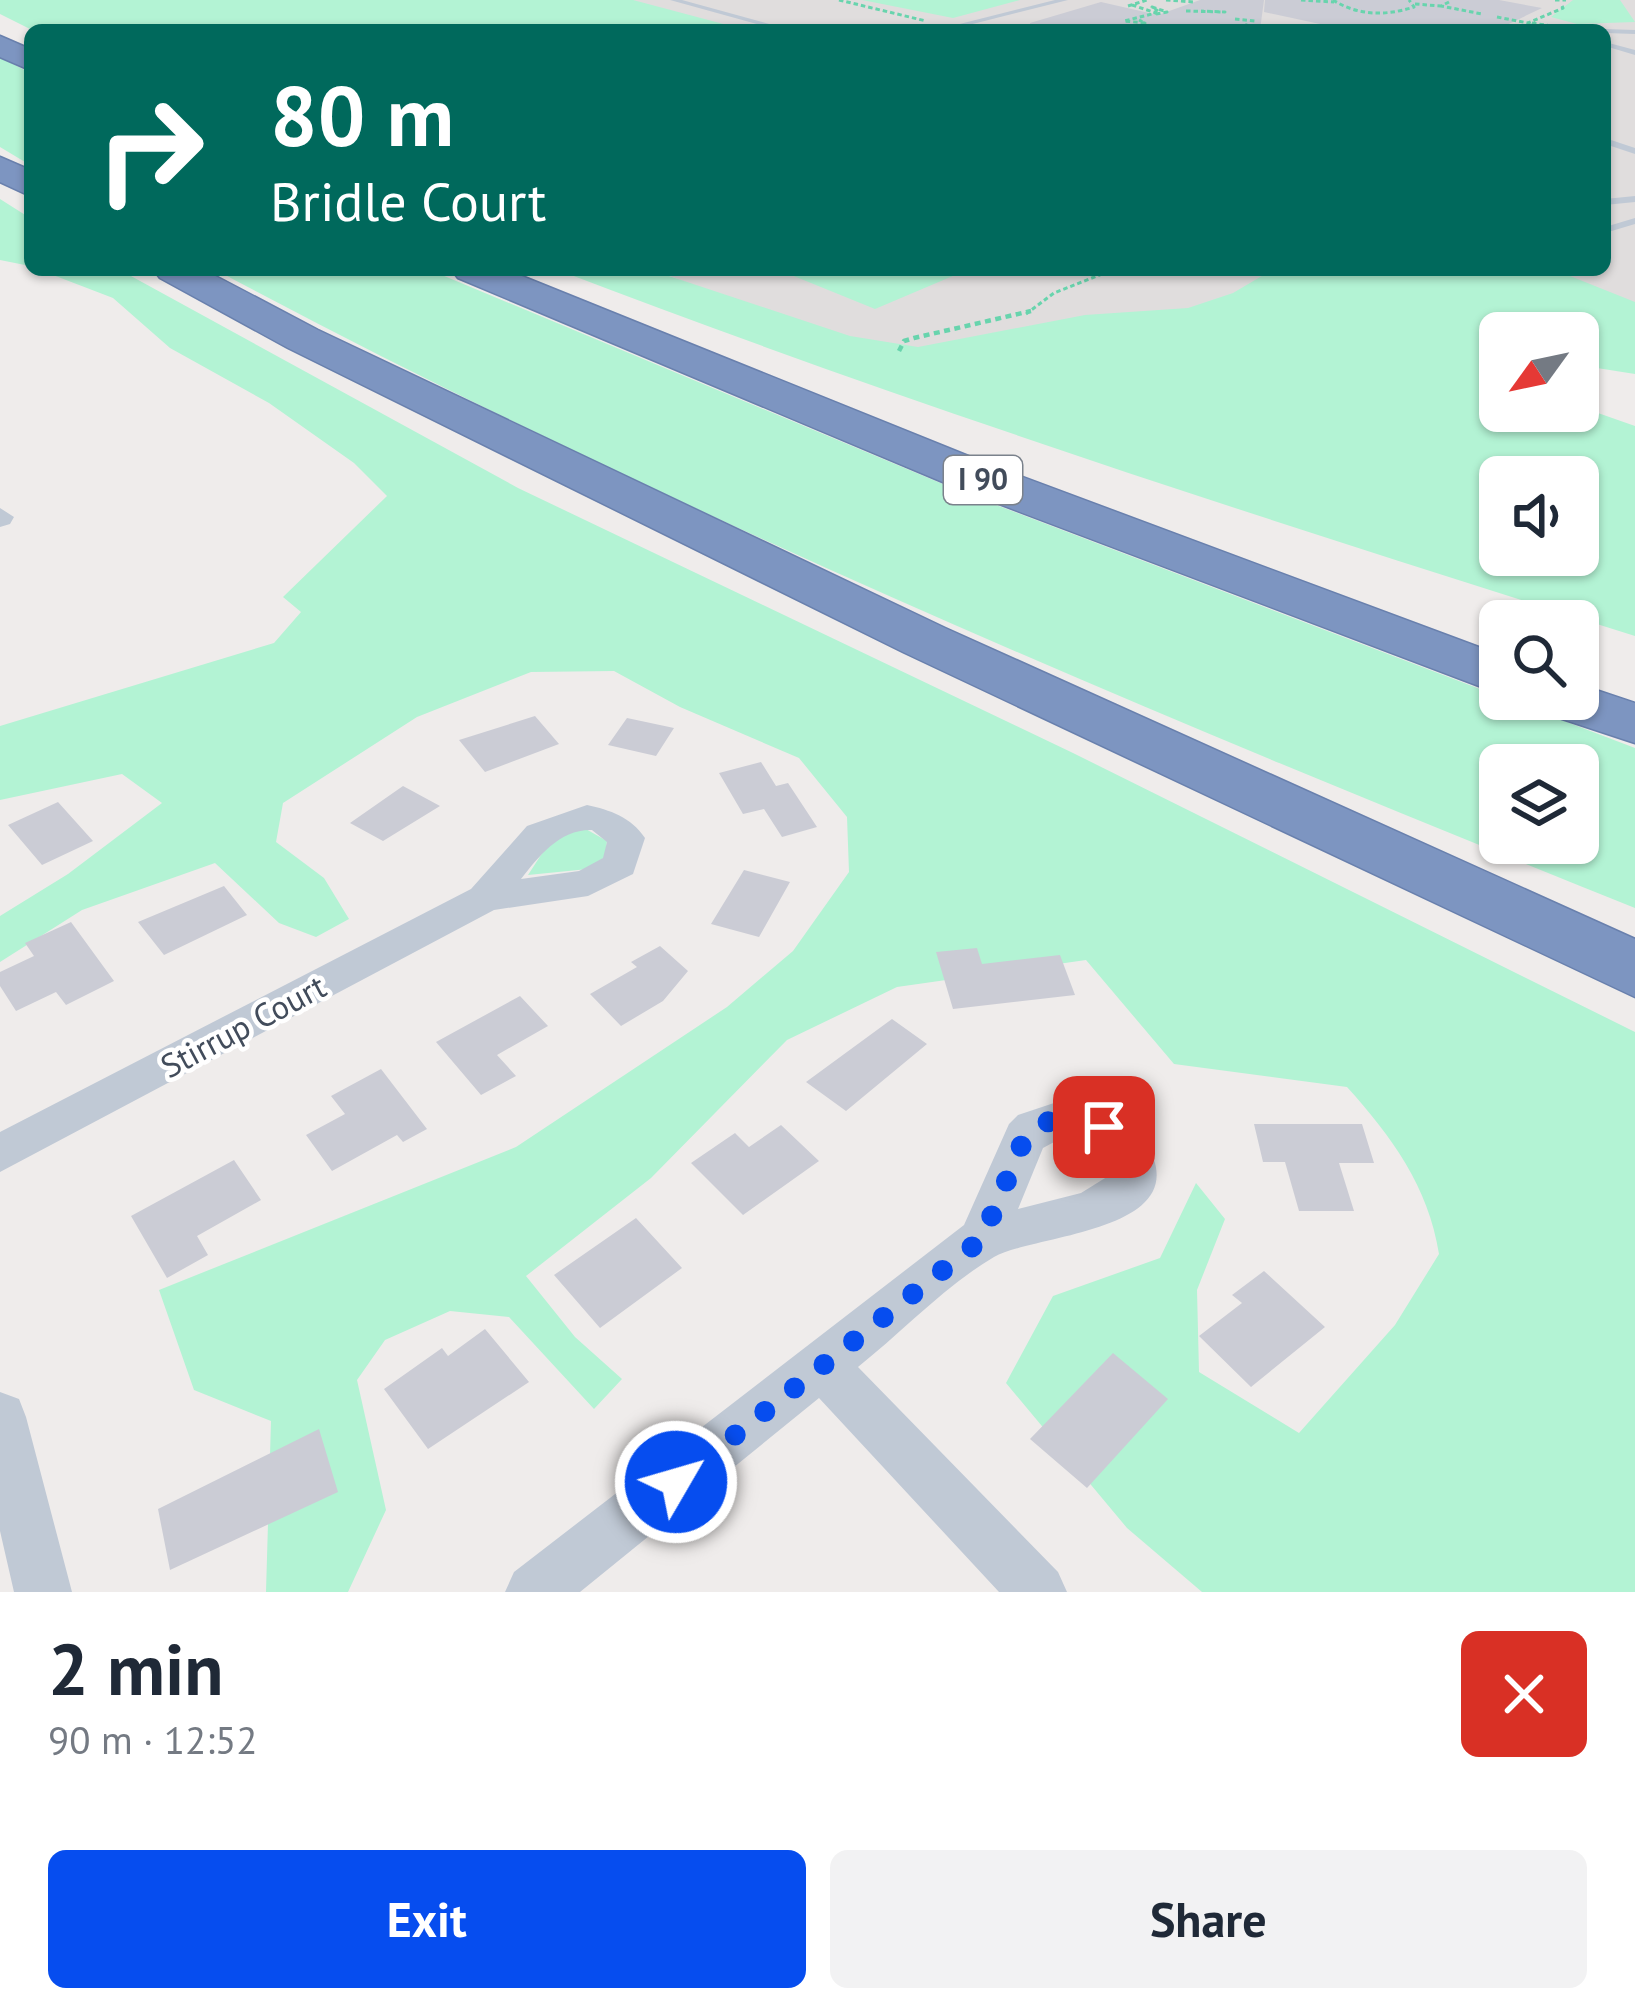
<!DOCTYPE html>
<meta charset="utf-8">
<style>
body{margin:0;font-family:"PT Sans",sans-serif;background:#f2f2f3;color:#1f2937;height:100vh;display:flex;flex-direction:column;font-size:45px;white-space:nowrap}
*{box-sizing:border-box;margin:0}
p{font-size:39px;color:#747a83}
.icon{flex:none;width:66px;height:66px;fill:none;stroke:currentColor;stroke-width:2;stroke-linecap:round;stroke-linejoin:round}
.map{position:relative;height:1592px;overflow:hidden}
.panel{display:flex;flex-direction:column;background:#fff;flex:1}
.panel>*{flex:none}
.hud{position:absolute;left:24px;top:24px;width:1587px;height:252px;border-radius:18px;box-shadow:0 3px 9px #0004;background:#00695c;color:#fff;overflow:hidden}
.needle{width:78px;rotate:237deg}
.fabs{position:absolute;left:1479px;top:312px;display:grid;gap:24px}
.fabs a{display:grid;place-items:center;width:120px;height:120px;border-radius:18px;background:#fff;box-shadow:0 3px 9px #0004;font-size:60px}
.pin{position:absolute;display:grid;place-items:center;width:102px;height:102px;color:#fff;margin:-51px;border-radius:24px;box-shadow:0 6px 18px #0006}
.me{position:absolute;width:132px;margin:-66px;rotate:52deg;stroke-linejoin:round;filter:drop-shadow(0 0 9px #0008)}
.turn{display:flex;align-items:center;gap:42px;height:252px;padding:0 48px;font-size:54px}
.turn .icon{width:156px;height:156px;stroke-width:2.5}
.turn b{display:block;font-size:84px;line-height:102px}
.round{display:grid;place-items:center;flex:none;width:126px;height:126px;border-radius:18px;background:#f2f2f3}
.head{display:flex;align-items:center;justify-content:space-between;height:204px;padding:0 48px}
h1{font-size:72px;font-weight:600;line-height:90px}
.cta{display:flex;gap:24px;margin-top:auto;padding:24px 48px}
.cta a{flex:1;height:138px;border-radius:18px;background:#064def;color:#fff;font-size:48px;font-weight:600;line-height:138px;text-align:center}
.cta a+a{background:#f2f2f3;color:#1f2937}
.map>svg:first-child{display:block}
.education{fill:#e0dddd}
.green{fill:#b3f3d4;fill-rule:evenodd}
.building{fill:#cbccd5}
.lines{fill:none;stroke-linecap:round;stroke-linejoin:round}
.highway-casing{stroke:#6980ad;stroke-width:3}
.path-far1{stroke:#68d4ad;stroke-width:3;stroke-dasharray:4.5 3;stroke-linecap:butt}
.path{stroke:#68d4ad;stroke-width:4.5;stroke-dasharray:6 4.5;stroke-linecap:butt}
.lane{fill:#c0c9d5;fill-rule:evenodd}
.street{fill:#c0c9d5;fill-rule:evenodd}
.highway{fill:#7d95c1;fill-rule:evenodd}
.route{stroke:#064def;stroke-width:21;stroke-dasharray:0 37.8}
.labels{text-anchor:middle;stroke-width:9;stroke-linejoin:round;paint-order:stroke}
.shield{fill:#fff;stroke:#7b828c;stroke-width:3}
.shield-label{font-size:30px;font-weight:bold;fill:#424c5b}
.street-label{font-size:33px;fill:#424c5b;stroke:#fff}
</style>
<div class="map">
<svg width="1635" height="1592" viewBox="0 0 1635 1592">
<rect width="100%" height="100%" fill="#efeceb"/>
<path class="education" d="M257,0H1635V353L1578,333H1500L925,377L655,270H1605V30H196Z"/>
<path class="green" d="M0,0H633L746,30H32L0,14Z
M862,0H1020L953,18Z
M1573,0H1620L1635,22L1577,24L1551,17Z
M0,57L30,73V165L0,147Z
M0,199L30,218V266L0,260Z
M40,270H120L518,488L1073,753L1635,1032V1592H1202L1127,1528L1006,1383L1053,1296L1160,1258L1196,1183L1225,1219L1197,1290L1199,1372L1299,1433L1395,1325L1439,1254C1428,1186 1392,1137 1347,1087L1174,1064L1086,960L897,987L787,1040L651,1178L526,1276L575,1337L622,1379L594,1409L509,1317L450,1311L385,1340L357,1380L386,1510L348,1592H266L271,1421L194,1390L159,1290L516,1147L727,1007L793,951L849,872L847,817L799,758L680,707L614,671L531,672L417,717L283,803L276,842L324,878L349,919L316,937L279,923L215,863L82,910L0,962V916L68,874L162,803L122,774L0,800V726L274,643L301,612L283,597L387,496L354,463L269,403L170,348L113,298Z
M216,270H430L962,492L1635,748V908C1155,715 672,514 216,270ZM1500,765H1578V843H1500Z
M558,270H651L850,336L918,347L1085,315L1188,308L1233,293L1272,270H1555L1635,302V374L1578,365V333H1500V411H1578V406L1635,426V636C1273,522 913,406 558,270ZM1500,477H1578V555H1500Z
M779,270H967L875,309Z
M584,828L607,841L605,857L588,869L528,875L552,838Z"/>
<path class="building" d="M1200,0H1264L1260,30H1031L1030,23L1101,2L1158,15Z
M1265,0H1499L1542,8L1496,30H1348L1264,12Z
M535,716L559,744L485,772L459,740Z
M627,718L674,728L656,756L608,745Z
M761,762L776,786L788,783L817,827L782,837L764,809L743,814L719,773Z
M403,786L440,806L383,841L350,823Z
M58,802L93,841L42,865L8,825Z
M744,870L790,882L759,937L711,924Z
M224,886L247,915L164,955L138,922Z
M71,922L114,981L66,1005L56,992L16,1011L0,986V972L34,956L25,943Z
M660,946L688,971L663,1001L621,1026L590,994L637,967L631,962Z
M977,948L982,964L1060,955L1075,995L953,1009L936,952Z
M520,996L548,1026L497,1055L516,1076L481,1095L436,1042Z
M892,1019L927,1044L846,1111L806,1082Z
M381,1069L427,1129L403,1142L397,1135L332,1171L306,1135L345,1114L331,1096Z
M1254,1124H1362L1374,1163H1339L1354,1211H1299L1285,1162H1263Z
M781,1125L819,1161L743,1215L691,1163L735,1133L749,1147Z
M234,1160L261,1200L197,1236L208,1255L167,1278L131,1216Z
M636,1218L682,1268L600,1328L554,1275Z
M1264,1271L1325,1327L1251,1387L1199,1336L1242,1303L1232,1295Z
M485,1329L529,1382L428,1449L384,1389L442,1348L448,1356Z
M1113,1353L1168,1399L1087,1488L1030,1439Z
M319,1429L338,1492L170,1570L158,1509Z"/>
<g class="lines">
<defs>
<path id="highway" d="M0,36L30,49V70L0,57Z
M0,157L30,170V196L0,182Z
M154,270H204L318,330L945,628L1635,939V997L903,652L288,348L160,278Z
M452,270H507L993,466L1500,655V694L957,488L458,278Z
M1578,684L1635,703V743L1541,712L1532,699H1578Z"/>
</defs>
<use href="#highway" class="highway-casing"/>
<path class="path-far1" d="M839,0L926,21
M1166,0L1194,2
M1301,0L1334,2
M1333,0C1358,16 1386,16 1414,7L1409,0
M1555,0H1566
M1449,2L1441,6L1482,14
M1415,4L1441,6
M1132,5L1156,13L1124,21L1145,23L1139,20
M1128,6L1147,0
M1186,11L1225,12L1201,11
M1156,14L1167,12L1152,7L1158,11
M1497,17L1528,23L1563,8L1561,3
M1235,19L1255,21
M1532,23L1571,29
M1531,25L1552,30
M1255,27L1246,25L1265,30
M1327,28L1337,30
M1026,314L1054,293L1112,270"/>
<path class="path" d="M899,351L904,341L914,338L1031,311"/>
<path class="lane" d="M670,0H682L791,30H778Z
M1055,0H1068L949,30H936Z
M1605,29L1635,30V34L1605,33V30H1602Z
M1605,42L1635,50V55L1605,46Z
M1605,138L1635,148V154L1605,144Z
M1635,196V202L1605,205V199Z
M1635,218V224L1605,233V227Z"/>
<path class="street" d="M0,508L14,517L10,524L0,527Z
M587,805C610,810 631,817 645,838L633,874L588,896L494,910L0,1172V1132L471,889L527,826ZM592,830L607,842L603,858L579,871L521,879C539,856 560,829 592,830Z
M1066,1099C1100,1105 1133,1116 1149,1148C1193,1232 1035,1234 994,1257C946,1285 902,1332 858,1367L1058,1572L1067,1592H999L819,1398L580,1592H505L514,1572L964,1225L1009,1124L1018,1115ZM1067,1135C1090,1139 1110,1150 1110,1175L1081,1193L1018,1209L1043,1148Z
M0,1392L19,1399L26,1417L72,1592H14L0,1531Z"/>
<use href="#highway" class="highway"/>
</g>
<g class="lines">
<path class="route" d="M676,1482L982,1239L1025,1137C1048,1114 1076,1114 1104,1127"/>
</g>
<g class="labels">
<rect class="shield" x="944" y="456" width="78" height="48" rx="9"/>
<g class="shield-label">
<text x="983" y="490">I 90</text>
</g>
<g class="street-label">
<text transform="translate(243 1026) rotate(-28)" y="12">Stirrup Court</text>
</g>
</g>
</svg>
<div class="fabs">
<a><svg class="needle" viewBox="-14 -14 28 28"><path d="M0-13l5 13h-10z" fill="#e53935"/><path d="M0 13l5-13h-10z" fill="#747a83"/></svg></a>
<a><svg class="icon" aria-label="sound" viewBox="0 0 24 24"><path d="M4 9h4l5-4v14l-5-4H4zM17 9q2 3 0 6"/></svg></a>
<a><svg class="icon" aria-label="search" viewBox="0 0 24 24"><circle cx="10" cy="10" r="6"/><path d="M15 15l6 6"/></svg></a>
<a><svg class="icon" aria-label="layers" viewBox="0 0 24 24"><path d="M12 4l9 5-9 5-9-5zM3 14l9 5 9-5"/></svg></a>
</div>
<div class="pin" style="left:1104px;top:1127px;background:#d93025"><svg class="icon" aria-label="arrive" viewBox="0 0 24 24"><path d="M6 21V4h12l-3 4 3 4H6"/></svg></div>
<svg class="me" style="left:676px;top:1482px" viewBox="-20 -20 40 40"><circle r="17" fill="#064def" stroke="#fff" stroke-width="3"/><path d="M0-11L8 9 0 5-8 9z" fill="#fff"/></svg>
<div class="hud">
<div class="turn"><svg class="icon" aria-label="right" viewBox="0 0 24 24"><path d="M7 20v-9h11M14 6l5 5-5 5"/></svg><div><b>80 m</b>Bridle Court</div></div>
</div>
</div>
<section class="panel">
<div class="head"><div><h1>2 min</h1><p>90 m · 12:52</p></div><a class="round" style="background:#d93025;color:#fff"><svg class="icon" aria-label="close" viewBox="0 0 24 24"><path d="M6 6l12 12M18 6L6 18"/></svg></a></div>
<div class="cta"><a>Exit</a><a>Share</a></div>
</section>
